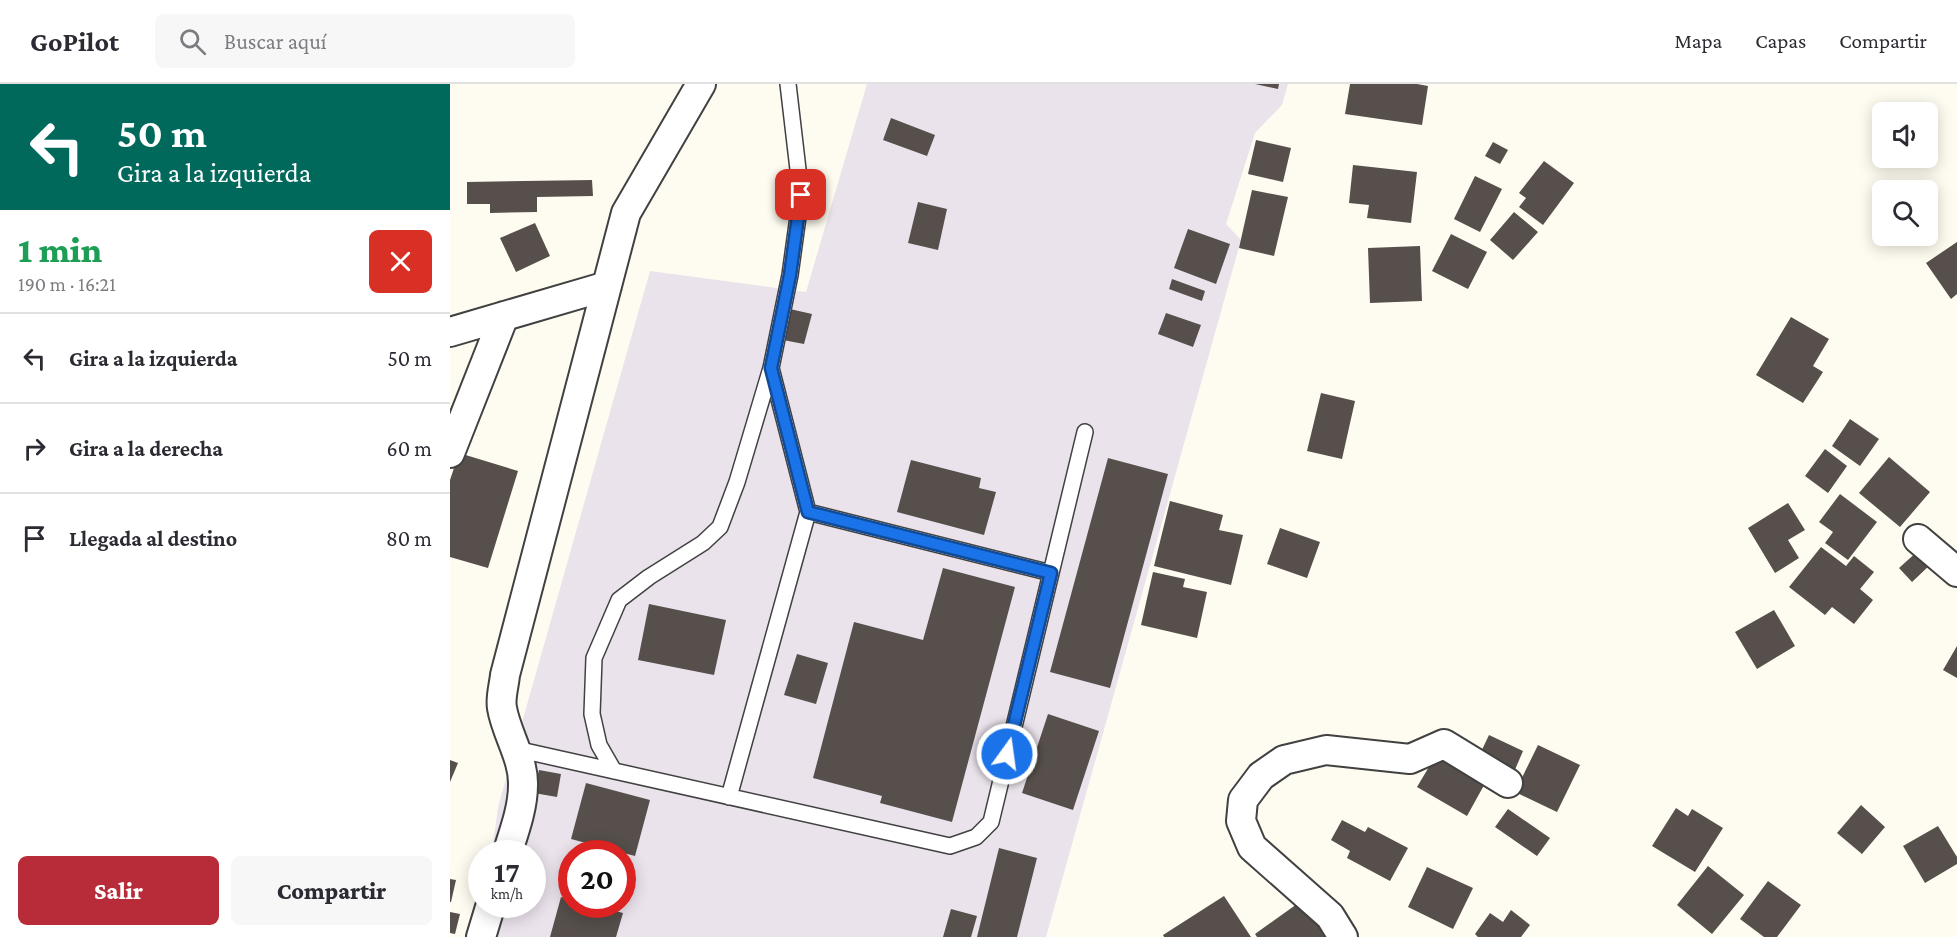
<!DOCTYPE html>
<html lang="es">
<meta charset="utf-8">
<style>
body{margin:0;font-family:"Crimson Pro",serif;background:#f7f7f7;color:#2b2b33;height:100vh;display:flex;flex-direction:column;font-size:22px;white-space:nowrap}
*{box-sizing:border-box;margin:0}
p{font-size:20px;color:#7c7c81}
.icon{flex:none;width:33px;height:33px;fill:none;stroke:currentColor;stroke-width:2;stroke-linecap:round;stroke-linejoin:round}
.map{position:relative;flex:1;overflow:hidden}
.sheet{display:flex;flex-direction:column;background:#fff;width:450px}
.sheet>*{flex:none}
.banner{background:#00695c;color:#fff;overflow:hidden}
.buttons{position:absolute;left:1422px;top:18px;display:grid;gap:12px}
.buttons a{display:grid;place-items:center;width:66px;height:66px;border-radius:9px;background:#fff;box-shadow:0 3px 15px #0003;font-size:30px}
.speed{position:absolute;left:18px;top:756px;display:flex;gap:12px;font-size:30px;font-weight:700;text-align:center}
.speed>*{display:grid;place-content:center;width:78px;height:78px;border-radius:50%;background:#fff;box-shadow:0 3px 15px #0003;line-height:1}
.speed small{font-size:15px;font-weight:400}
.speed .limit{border:9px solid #d22;background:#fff;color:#111}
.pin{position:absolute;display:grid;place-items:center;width:51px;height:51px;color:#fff;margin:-26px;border-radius:12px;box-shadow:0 3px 9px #0006}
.me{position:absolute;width:66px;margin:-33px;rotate:14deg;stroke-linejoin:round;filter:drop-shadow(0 0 4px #0008)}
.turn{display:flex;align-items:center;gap:21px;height:126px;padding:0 18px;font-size:27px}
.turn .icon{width:78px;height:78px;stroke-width:2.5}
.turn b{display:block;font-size:42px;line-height:51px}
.round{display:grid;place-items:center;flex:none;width:63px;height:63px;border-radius:9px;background:#f7f7f7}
.summary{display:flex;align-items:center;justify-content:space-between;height:102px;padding:0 18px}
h1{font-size:36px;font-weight:800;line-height:45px;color:#1e9e55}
.primary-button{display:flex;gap:12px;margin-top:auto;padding:12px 18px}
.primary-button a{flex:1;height:69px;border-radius:9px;background:#b82c3a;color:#fff;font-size:24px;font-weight:800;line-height:69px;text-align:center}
.primary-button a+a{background:#f7f7f7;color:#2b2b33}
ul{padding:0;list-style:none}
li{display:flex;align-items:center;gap:18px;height:90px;padding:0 18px;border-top:2px solid #e1e1e2}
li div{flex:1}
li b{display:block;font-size:22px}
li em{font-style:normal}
header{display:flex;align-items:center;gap:36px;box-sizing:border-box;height:84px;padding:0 30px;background:#fff;border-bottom:2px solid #e1e1e2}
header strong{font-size:28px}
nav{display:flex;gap:33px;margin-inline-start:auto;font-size:21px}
.search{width:420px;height:54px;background:#f7f7f7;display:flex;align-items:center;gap:15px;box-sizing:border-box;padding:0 21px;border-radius:9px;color:#7c7c81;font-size:22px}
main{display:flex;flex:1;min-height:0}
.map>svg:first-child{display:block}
.industrial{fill:#ebe3ec;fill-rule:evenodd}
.building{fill:#564f4b}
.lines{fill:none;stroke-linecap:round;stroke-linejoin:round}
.service-casing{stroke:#414141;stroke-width:18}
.minor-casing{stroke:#414141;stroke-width:32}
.service{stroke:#fff;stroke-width:15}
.minor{stroke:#fff;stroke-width:28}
.route-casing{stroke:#114b97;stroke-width:15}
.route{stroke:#1a73e8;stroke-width:10}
</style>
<header>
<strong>GoPilot</strong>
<div class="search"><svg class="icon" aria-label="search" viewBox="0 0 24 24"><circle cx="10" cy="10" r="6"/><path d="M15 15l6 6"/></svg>Buscar aquí</div>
<nav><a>Mapa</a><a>Capas</a><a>Compartir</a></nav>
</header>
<main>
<section class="sheet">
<div class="banner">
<div class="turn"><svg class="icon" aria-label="left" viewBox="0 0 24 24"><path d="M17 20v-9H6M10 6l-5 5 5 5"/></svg><div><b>50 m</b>Gira a la izquierda</div></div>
</div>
<div class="summary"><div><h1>1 min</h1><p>190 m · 16:21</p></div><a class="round" style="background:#d93025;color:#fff"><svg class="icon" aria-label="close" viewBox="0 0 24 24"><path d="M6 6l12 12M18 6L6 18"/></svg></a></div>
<ul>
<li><svg class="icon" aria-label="left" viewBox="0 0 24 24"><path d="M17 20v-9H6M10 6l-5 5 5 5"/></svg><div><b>Gira a la izquierda</b></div><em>50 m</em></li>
<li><svg class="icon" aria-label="right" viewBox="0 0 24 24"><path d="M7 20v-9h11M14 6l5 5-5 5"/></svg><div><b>Gira a la derecha</b></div><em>60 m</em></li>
<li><svg class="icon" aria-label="arrive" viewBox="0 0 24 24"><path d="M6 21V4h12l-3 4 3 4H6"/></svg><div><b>Llegada al destino</b></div><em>80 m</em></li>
</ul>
<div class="primary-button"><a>Salir</a><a>Compartir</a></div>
</section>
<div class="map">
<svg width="1507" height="853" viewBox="0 0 1507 853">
<rect width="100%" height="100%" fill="#fefbf0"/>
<path class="industrial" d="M417,0H838L832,21L805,49L776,140L791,156L596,853H31L35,821L82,820V770L42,769L48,723L200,187L356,208ZM122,770H172V820H122Z"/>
<path class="building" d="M805,0H829L828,5Z
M900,0H967L978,2L972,41L895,30Z
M441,34L485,51L477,72L433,56Z
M806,56L841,64L833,98L798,90Z
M1043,58L1058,66L1050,80L1035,72Z
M1094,77L1124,99L1093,141L1069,123L1076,114L1069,109Z
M903,81L967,88L961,139L917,134L919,121L899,119Z
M1025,92L1052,105L1030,148L1004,135Z
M142,96L143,112L87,113V128L40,129V120H17V98Z
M802,106L838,113L824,172L789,164Z
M468,118L497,125L488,166L458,159Z
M1064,128L1088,148L1063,176L1040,156Z
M85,139L100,172L66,188L50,154Z
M738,145L780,160L766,200L724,184Z
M1001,150L1037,168L1018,205L982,187Z
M1507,158V210L1501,215L1476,179Z
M970,162L972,217L920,219L918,164Z
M722,195L755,207L752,217L719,205Z
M340,225L362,230L354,260L333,256Z
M716,229L751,241L743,263L708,250Z
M1341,233L1379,255L1363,282L1373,288L1353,319L1306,291Z
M871,309L905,317L892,375L857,367Z
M1400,335L1429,355L1410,382L1382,362Z
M1375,365L1397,382L1378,409L1355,392Z
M9,369L68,387L38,484L0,473V396Z
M1439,373L1480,408L1450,443L1409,409Z
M658,374L718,390L660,604L600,588Z
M461,376L531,394L529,404L546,408L534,451L447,428Z
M1390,410L1427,438L1398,476L1375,459L1383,448L1369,438Z
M720,417L773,431L769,446L793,451L781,501L704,482Z
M1338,419L1355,446L1338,456L1349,474L1325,489L1298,444Z
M830,444L870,458L857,494L817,480Z
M1371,463L1396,482L1404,472L1424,488L1410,505L1423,516L1404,540L1382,523L1375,531L1339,503Z
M1469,466L1481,480L1462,498L1449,484Z
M493,484L565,503L502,738L430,719L432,712L363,694L404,538L473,556Z
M703,488L735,495L733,503L757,508L747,554L691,541Z
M199,520L276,536L264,591L188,576Z
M1324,526L1345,562L1307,585L1285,548Z
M1507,562V594L1493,586Z
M347,570L378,579L366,620L334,611Z
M598,630L649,647L623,726L572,709Z
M1039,651L1073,667L1064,688L1029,672Z
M1088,661L1130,681L1107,728L1065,708Z
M989,666L1038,694L1017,732L967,703Z
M0,676L8,679L0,698Z
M89,686L111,690L107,713L84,709Z
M136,699L200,716L185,772L121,755Z
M1411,721L1435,743L1412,770L1387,749Z
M1226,724L1238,732L1242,725L1273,744L1245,788L1202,762Z
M1058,725L1100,754L1087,772L1045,743Z
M892,736L915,748L918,743L958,764L940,797L897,774L900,767L881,756Z
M1488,742L1507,773V780L1475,799L1453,762Z
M549,764L587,774L567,853H527Z
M1258,782L1294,811L1262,850L1227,821Z
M977,783L1023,804L1003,845L958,823Z
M0,795L6,796L1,818H0Z
M1318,797L1351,821L1327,853H1314L1290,835Z
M774,812L801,853H714L713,851Z
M111,813L122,816V820H140L173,829L166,853H100Z
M854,815L882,853H807L805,850Z
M501,825L527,832L521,853H493Z
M1061,826L1080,841L1071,853H1028L1025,850L1040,829L1053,838Z
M0,828L10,830L5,850L0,849Z"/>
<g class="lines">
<defs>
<path id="service" d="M358,428L601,489
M66,665L500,762L526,753L541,738L635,348
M164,687L149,661L142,630L144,574L169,516L199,493L253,459L270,443L287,398L321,284
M279,713L358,428L321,284L340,191L351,111L338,0"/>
<path id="minor" d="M0,248L157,202
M0,369L54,232
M1468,455L1507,488
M57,770C64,748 73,724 73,701C74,675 56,649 52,624C50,614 54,602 55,591L176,129L251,0
M31,853L41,820
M893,853L880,832L802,763L791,737L793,716L811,692L834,676L876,666L960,675L994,660L1058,699"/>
</defs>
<use href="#service" class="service-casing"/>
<use href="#minor" class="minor-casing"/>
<use href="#service" class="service"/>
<use href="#minor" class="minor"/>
</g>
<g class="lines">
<defs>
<path id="route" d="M351,111L340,191L321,284L358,428L601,489L557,670"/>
</defs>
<use href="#route" class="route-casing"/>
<use href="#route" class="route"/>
</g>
</svg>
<div class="buttons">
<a><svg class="icon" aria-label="sound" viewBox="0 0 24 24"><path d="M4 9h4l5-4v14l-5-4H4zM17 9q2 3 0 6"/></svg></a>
<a><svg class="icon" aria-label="search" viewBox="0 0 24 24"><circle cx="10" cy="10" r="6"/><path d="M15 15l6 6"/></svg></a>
</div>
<div class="speed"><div>17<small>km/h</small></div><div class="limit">20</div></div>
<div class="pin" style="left:351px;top:111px;background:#d93025"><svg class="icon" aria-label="arrive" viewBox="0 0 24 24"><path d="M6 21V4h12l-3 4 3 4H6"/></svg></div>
<svg class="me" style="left:557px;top:670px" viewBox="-20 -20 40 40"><circle r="17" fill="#1a73e8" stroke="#fff" stroke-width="3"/><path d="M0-11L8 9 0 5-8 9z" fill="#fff"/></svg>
</div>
</main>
